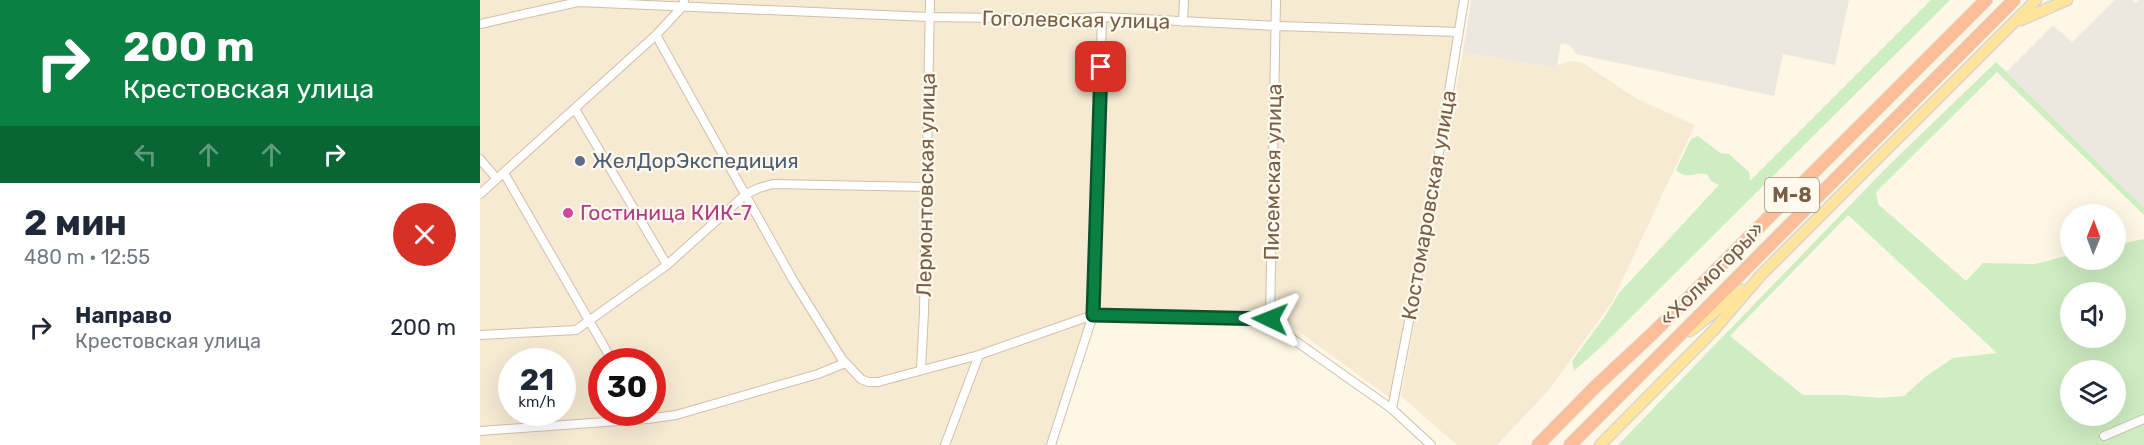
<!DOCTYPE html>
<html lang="ru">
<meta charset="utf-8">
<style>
body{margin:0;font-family:Rubik,sans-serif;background:#f6f6f7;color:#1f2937;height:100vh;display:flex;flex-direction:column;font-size:22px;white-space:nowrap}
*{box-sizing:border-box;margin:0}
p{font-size:20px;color:#747a83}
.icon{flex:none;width:33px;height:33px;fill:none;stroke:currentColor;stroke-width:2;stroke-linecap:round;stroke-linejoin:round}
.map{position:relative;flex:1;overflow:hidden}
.details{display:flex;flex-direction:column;background:#fff;width:480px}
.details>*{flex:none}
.hud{background:#0b8043;color:#fff;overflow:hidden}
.needle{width:39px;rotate:1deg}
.fabs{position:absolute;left:1580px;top:204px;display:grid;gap:12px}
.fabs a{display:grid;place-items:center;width:66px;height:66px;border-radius:50%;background:#fff;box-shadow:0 6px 24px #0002;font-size:30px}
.speed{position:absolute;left:18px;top:348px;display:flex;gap:12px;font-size:30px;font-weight:700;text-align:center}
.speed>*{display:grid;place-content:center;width:78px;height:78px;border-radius:50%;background:#fff;box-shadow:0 6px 24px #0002;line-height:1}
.speed small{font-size:15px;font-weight:400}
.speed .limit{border:9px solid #d22;background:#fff;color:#111}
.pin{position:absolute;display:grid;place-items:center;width:51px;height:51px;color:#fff;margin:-26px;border-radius:12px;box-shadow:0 3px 9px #0006}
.me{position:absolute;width:66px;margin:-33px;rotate:272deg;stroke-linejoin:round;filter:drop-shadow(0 0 4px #0008)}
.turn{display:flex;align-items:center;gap:21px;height:126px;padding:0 24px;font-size:27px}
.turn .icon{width:78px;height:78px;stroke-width:2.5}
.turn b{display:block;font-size:42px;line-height:51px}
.lanes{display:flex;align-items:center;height:57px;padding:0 24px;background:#0003;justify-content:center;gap:30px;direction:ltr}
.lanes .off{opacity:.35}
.round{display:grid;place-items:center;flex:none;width:63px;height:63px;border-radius:32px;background:#f6f6f7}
.headline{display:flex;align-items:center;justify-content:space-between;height:102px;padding:0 24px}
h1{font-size:36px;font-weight:700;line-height:45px}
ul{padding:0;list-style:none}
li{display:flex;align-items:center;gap:18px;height:84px;padding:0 24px}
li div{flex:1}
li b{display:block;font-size:22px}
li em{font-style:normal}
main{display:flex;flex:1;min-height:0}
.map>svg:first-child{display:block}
.residential{fill:#f6ead3;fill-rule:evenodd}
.industrial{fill:#ede8df}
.green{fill:#ceedc2;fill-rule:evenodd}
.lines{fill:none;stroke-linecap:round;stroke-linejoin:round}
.minor-casing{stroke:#d0bfaa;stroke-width:10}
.major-casing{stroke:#dcd5cf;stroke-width:13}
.highway-casing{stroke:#dcd5cf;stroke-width:14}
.minor{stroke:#fff;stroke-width:8}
.major{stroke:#ffe59b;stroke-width:10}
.highway{stroke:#fcbd98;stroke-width:12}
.route-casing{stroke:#07532c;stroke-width:15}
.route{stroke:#0b8043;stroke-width:10}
.service-dot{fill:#5c6f8a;stroke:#fffaed;stroke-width:2}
.hotel-dot{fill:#d1479c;stroke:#fffaed;stroke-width:2}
.labels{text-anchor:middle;stroke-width:4.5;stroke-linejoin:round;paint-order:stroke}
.shield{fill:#fffaed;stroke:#a18e7a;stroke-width:1.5}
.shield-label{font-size:20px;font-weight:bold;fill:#795f48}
.street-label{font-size:21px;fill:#795f48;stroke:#fffaed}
.service-label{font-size:21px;fill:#4e5e75;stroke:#fffaed;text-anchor:start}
.hotel-label{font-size:21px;fill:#b23c85;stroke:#fffaed;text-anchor:start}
</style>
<main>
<section class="details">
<div class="hud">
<div class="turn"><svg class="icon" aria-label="right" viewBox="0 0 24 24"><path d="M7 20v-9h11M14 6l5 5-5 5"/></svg><div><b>200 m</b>Крестовская улица</div></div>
<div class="lanes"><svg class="icon off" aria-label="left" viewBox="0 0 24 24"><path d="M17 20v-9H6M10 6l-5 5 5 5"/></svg><svg class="icon off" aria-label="ahead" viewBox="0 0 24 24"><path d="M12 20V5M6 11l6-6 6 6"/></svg><svg class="icon off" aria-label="ahead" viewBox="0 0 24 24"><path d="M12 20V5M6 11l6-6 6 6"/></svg><svg class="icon" aria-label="right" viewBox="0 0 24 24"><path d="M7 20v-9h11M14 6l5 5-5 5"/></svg></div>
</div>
<div class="headline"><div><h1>2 мин</h1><p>480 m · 12:55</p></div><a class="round" style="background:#d93025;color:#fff"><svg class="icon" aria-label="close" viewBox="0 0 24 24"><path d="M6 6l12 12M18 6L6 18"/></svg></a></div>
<ul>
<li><svg class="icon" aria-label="right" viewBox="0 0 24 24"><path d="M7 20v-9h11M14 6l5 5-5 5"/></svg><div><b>Направо</b><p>Крестовская улица</p></div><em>200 m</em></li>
</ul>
</section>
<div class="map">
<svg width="1664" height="445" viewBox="0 0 1664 445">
<rect width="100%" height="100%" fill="#fef7e5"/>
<path class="residential" d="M0,0H984L910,398L798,316L615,308L569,445H0ZM32,362H82V412H32ZM122,362H172V412H122Z
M983,52L1070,67L1091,61L1103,63L1157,99L1215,125L1132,302L1068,391L1017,445H977L921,396Z"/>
<path class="industrial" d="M991,0H1369L1355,65L1303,54L1294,96L1096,54L1090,45L1081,43L1077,66L1070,67L983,52Z
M1635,0H1652L1656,3L1659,0H1664V208L1526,72L1573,25L1592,42Z"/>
<path class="green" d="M1451,0H1470L1121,347L1094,371L1092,361L1126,315L1139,293L1239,185L1231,181L1227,174C1213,171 1208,181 1196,170L1211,139L1218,136L1240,153L1249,154L1269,172L1270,181Z
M1516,62L1664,208V215L1517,72L1396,192L1398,204L1486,281L1503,263L1555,264L1590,255V260H1635V245L1664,239V445H1138L1407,167ZM1368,215L1517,353L1473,358L1445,377L1424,396L1400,398L1363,395H1323L1250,336ZM1590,292H1635V338H1590ZM1590,370H1635V416H1590Z"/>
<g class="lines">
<defs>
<path id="minor" d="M796,0L790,319L814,340L912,409L951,445
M703,22L704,0
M0,24L98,2L449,17L581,19L622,17L799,26L978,32
M176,35L313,280L362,359L381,379L388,382H398L499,355L613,315L790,319
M95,109L187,265
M0,159L17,179
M24,173L133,362
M0,194L176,35L203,6L204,0
M0,335L96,330L187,265L266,194L279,188L293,184L446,187
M441,369L444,312L450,0
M912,409L945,238L984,0
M0,431L167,419L196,415L338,374L365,363
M1624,436L1664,419
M465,445L499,355
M571,445L613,315L622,17"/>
<path id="major" d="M1541,20L1587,0
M1210,331L1262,290
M1120,445L1233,331L1281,275L1556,0"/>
<path id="highway" d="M1058,445L1115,387L1172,334L1506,0
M1090,445L1534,0"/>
</defs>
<use href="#minor" class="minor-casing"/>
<use href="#major" class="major-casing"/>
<use href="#highway" class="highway-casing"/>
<use href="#minor" class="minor"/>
<use href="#major" class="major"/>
<use href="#highway" class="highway"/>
</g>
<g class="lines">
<defs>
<path id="route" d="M621,67L613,315L790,319"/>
</defs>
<use href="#route" class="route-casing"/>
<use href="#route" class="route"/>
</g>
<circle class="service-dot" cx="100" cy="161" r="6"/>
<circle class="hotel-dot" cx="88" cy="213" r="6"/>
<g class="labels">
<rect class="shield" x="1285" y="178" width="54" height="34" rx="4.5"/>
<g class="shield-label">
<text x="1312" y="202">М-8</text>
</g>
<g class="street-label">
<text transform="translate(596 20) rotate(1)" y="7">Гоголевская улица</text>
<text transform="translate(793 172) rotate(-89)" y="7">Писемская улица</text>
<text transform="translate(446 185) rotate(-89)" y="7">Лермонтовская улица</text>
<text transform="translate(949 205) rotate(-80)" y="7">Костомаровская улица</text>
<text transform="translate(1232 274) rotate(-45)" y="7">«Холмогоры»</text>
</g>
<g class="service-label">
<text x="112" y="168">ЖелДорЭкспедиция</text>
</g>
<g class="hotel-label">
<text x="100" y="220">Гостиница КИК-7</text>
</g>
</g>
</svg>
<div class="fabs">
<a><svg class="needle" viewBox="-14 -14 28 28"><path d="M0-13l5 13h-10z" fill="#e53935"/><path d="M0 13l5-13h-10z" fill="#747a83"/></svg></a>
<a><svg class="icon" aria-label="sound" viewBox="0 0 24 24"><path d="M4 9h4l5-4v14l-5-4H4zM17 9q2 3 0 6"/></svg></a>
<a><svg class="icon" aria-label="layers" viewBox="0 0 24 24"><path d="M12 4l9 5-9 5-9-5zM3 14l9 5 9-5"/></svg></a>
</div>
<div class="speed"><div>21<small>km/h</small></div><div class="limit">30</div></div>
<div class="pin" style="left:621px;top:67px;background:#d93025"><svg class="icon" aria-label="arrive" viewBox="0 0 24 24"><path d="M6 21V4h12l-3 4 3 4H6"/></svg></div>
<svg class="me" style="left:790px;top:319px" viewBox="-20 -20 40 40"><path d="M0-17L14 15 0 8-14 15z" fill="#0b8043" stroke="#fff" stroke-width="4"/></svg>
</div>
</main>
